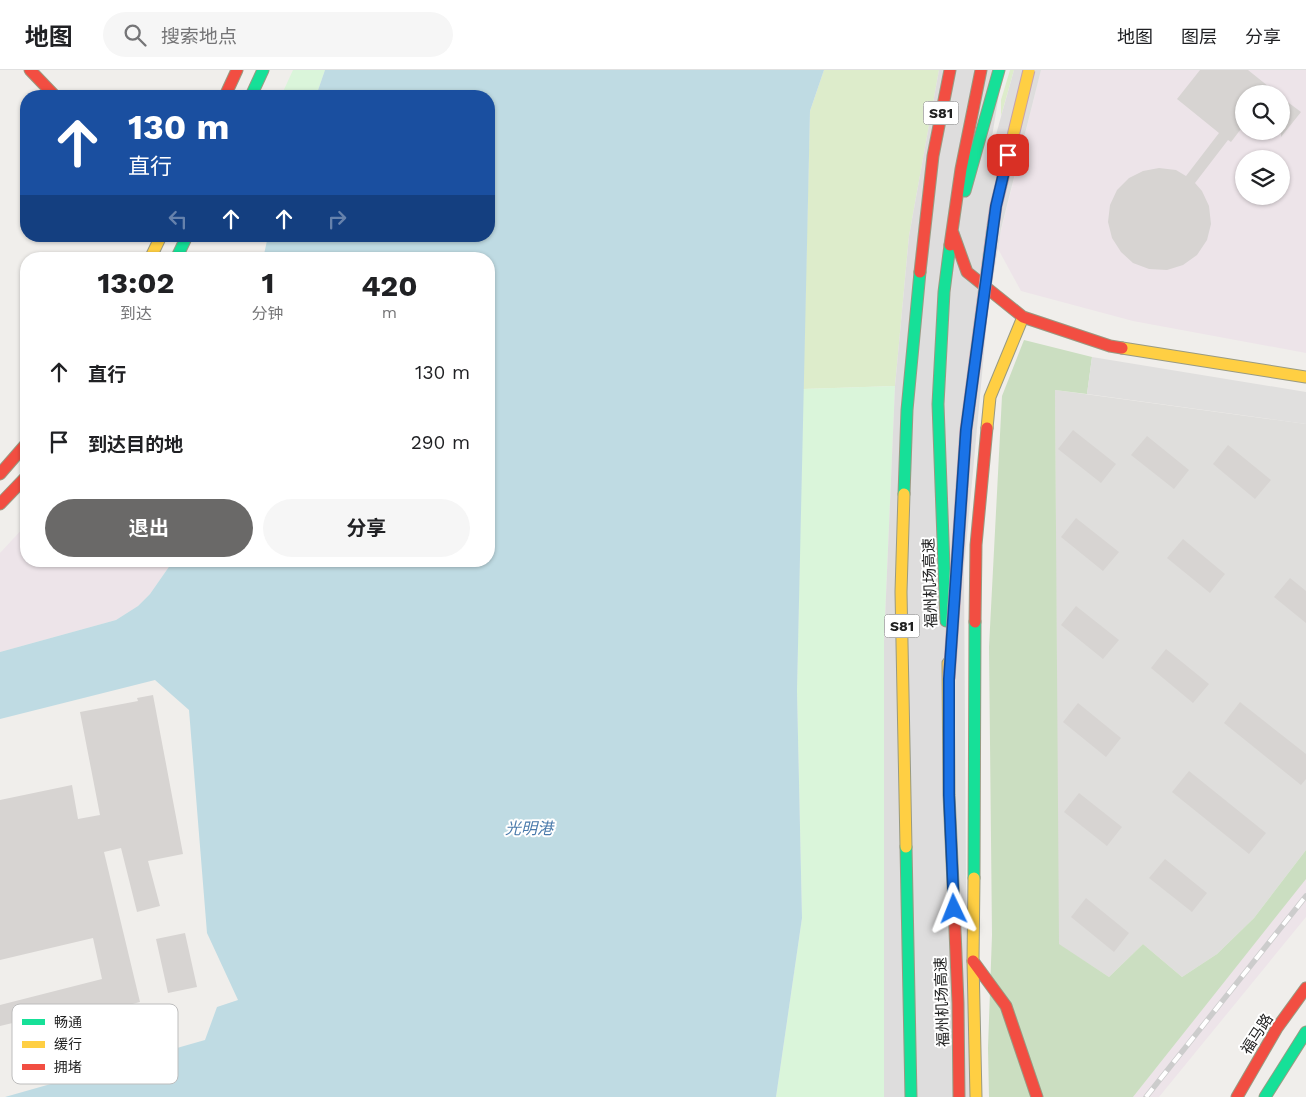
<!DOCTYPE html>
<html lang="zh">
<meta charset="utf-8">
<style>
body{margin:0;font-family:"Work Sans","Noto Sans SC",sans-serif;background:#f6f6f6;color:#202124;height:100vh;display:flex;flex-direction:column;font-size:19px;white-space:nowrap}
*{box-sizing:border-box;margin:0}
p{font-size:16px;color:#757577}
.icon{flex:none;width:28px;height:28px;fill:none;stroke:currentColor;stroke-width:2;stroke-linecap:round;stroke-linejoin:round}
.map{position:relative;flex:1;overflow:hidden}
.side{position:absolute;left:20px;top:182px;width:475px;height:315px;display:flex;flex-direction:column;background:#fff;border-radius:20px;box-shadow:0 1px 4px #0004}
.side>*{flex:none}
.top-card{position:absolute;left:20px;top:20px;width:475px;height:152px;border-radius:20px;box-shadow:0 1px 4px #0004;background:#1a4fa0;color:#fff;overflow:hidden}
.buttons{position:absolute;left:1235px;top:15px;display:grid;gap:10px}
.buttons a{display:grid;place-items:center;width:55px;height:55px;border-radius:50%;background:#fff;box-shadow:0 1px 4px #0004;font-size:25px}
.pin{position:absolute;display:grid;place-items:center;width:42px;height:42px;color:#fff;margin:-21px;border-radius:10px;box-shadow:0 2px 8px #0006}
.me{position:absolute;width:55px;margin:-28px;rotate:358deg;stroke-linejoin:round;filter:drop-shadow(0 0 4px #0008)}
.turn{display:flex;align-items:center;gap:18px;height:105px;padding:0 25px;font-size:22px}
.turn .icon{width:65px;height:65px;stroke-width:2.5}
.turn b{display:block;font-size:35px;line-height:42px}
.lanes{display:flex;align-items:center;height:48px;padding:0 25px;background:#0003;justify-content:center;gap:25px;direction:ltr}
.lanes .off{opacity:.35}
.eta{display:flex;justify-content:space-evenly;align-items:center;height:85px;text-align:center}
.eta b{font-size:30px;font-weight:700;line-height:35px}
.action{display:flex;gap:10px;margin-top:auto;padding:10px 25px}
.action a{flex:1;height:58px;border-radius:30px;background:#6a6968;color:#fff;font-size:20px;font-weight:700;line-height:58px;text-align:center}
.action a+a{background:#f6f6f6;color:#202124}
ul{padding:0;list-style:none}
li{display:flex;align-items:center;gap:15px;height:70px;padding:0 25px}
li div{flex:1}
li b{display:block;font-size:19px}
li em{font-style:normal}
header{display:flex;align-items:center;gap:30px;box-sizing:border-box;height:70px;padding:0 25px;background:#fff;border-bottom:1px solid #e0e0e0}
header strong{font-size:24px}
nav{display:flex;gap:28px;margin-inline-start:auto;font-size:18px}
.search{width:350px;height:45px;background:#f6f6f6;display:flex;align-items:center;gap:12px;box-sizing:border-box;padding:0 18px;border-radius:28px;color:#757577;font-size:19px}
.map>svg:first-child{display:block}
.residential{fill:#dfdedc}
.industrial{fill:#ede4e9;fill-rule:evenodd}
.grass{fill:#ddeccb}
.forest{fill:#cbdec1}
.park{fill:#daf5da}
.parking{fill:#e0dfde}
.water{fill:#bfdbe3}
.pier{fill:#dedddd}
.building{fill:#d7d4d2}
.lines{fill:none;stroke-linecap:round;stroke-linejoin:round}
.fast-casing{stroke:#999a82;stroke-width:13}
.slow-casing{stroke:#999a82;stroke-width:13}
.jam-casing{stroke:#999a82;stroke-width:13}
.fast{stroke:#16e098;stroke-width:11}
.slow{stroke:#ffcf43;stroke-width:11}
.jam{stroke:#f24e42;stroke-width:11}
.rail-casing{stroke:#ccc;stroke-width:5.5}
.rail{stroke:#fff;stroke-width:4;stroke-dasharray:11;stroke-linecap:butt}
.fast-bridge-casing{stroke:#c5a2ac;stroke-width:13;stroke-linecap:butt}
.slow-bridge-casing{stroke:#c5a2ac;stroke-width:13;stroke-linecap:butt}
.fast-bridge{stroke:#16e098;stroke-width:11}
.slow-bridge{stroke:#ffcf43;stroke-width:11}
.route-casing{stroke:#114b97;stroke-width:12}
.route{stroke:#1a73e8;stroke-width:9}
.labels{text-anchor:middle;stroke-width:4;stroke-linejoin:round;paint-order:stroke}
.shield{fill:#fff;stroke:#646464;stroke-width:1}
.shield-label{font-size:14px;font-weight:bold;fill:#222}
.street-label{font-size:15px;fill:#222;stroke:#fff}
.water-label{font-size:16px;font-style:italic;fill:#4a7aab;stroke:#fff}
.key{fill:#fff;stroke:#bdbdbd;stroke-width:1}
.key-label{font-size:14px;fill:#222}
</style>
<header>
<strong>地图</strong>
<div class="search"><svg class="icon" aria-label="search" viewBox="0 0 24 24"><circle cx="10" cy="10" r="6"/><path d="M15 15l6 6"/></svg>搜索地点</div>
<nav><a>地图</a><a>图层</a><a>分享</a></nav>
</header>
<div class="map">
<svg width="1306" height="1027" viewBox="0 0 1306 1027">
<rect width="100%" height="100%" fill="#f0eeeb"/>
<path class="residential" d="M1055,320L1306,354V780L1254,848L1217,884L1182,907L1143,874L1109,907L1058,874Z"/>
<path class="industrial" d="M1041,0H1306V283L1133,251L1021,221L997,177ZM1244,24H1281V61H1244ZM1244,89H1281V126H1244Z
M26,455V491H173L150,524L138,536L116,550L0,582V483Z
M1306,808V847L1159,1027H1133Z"/>
<path class="grass" d="M824,0H939L909,166L895,316L803,319L810,41Z
M1010,0H1014L1001,46V30Z"/>
<path class="forest" d="M1024,270L1092,287L1087,324L1055,320L1059,874L1109,907L1143,874L1182,907L1217,884L1254,848L1306,780V809L1133,1027H989L988,978L992,865L989,577L1002,326Z"/>
<path class="park" d="M293,0H325L316,26H281Z
M895,316L884,572V1027H776L802,848L797,621L803,319Z"/>
<path class="parking" d="M1092,287L1306,322V354L1087,324Z"/>
<path class="water" d="M325,0H824L810,41L797,621L802,848L776,1027H5L205,970L217,937L238,930L207,863L189,640L155,610L0,649V582L116,550L138,536L150,524L173,491H489V189H263L268,166H489V26H316Z"/>
<path class="pier" d="M939,0H1003L987,97L1014,0H1041L1001,159L988,240L964,498L966,815L973,1027H884V572L895,316L909,166Z"/>
<path class="building" d="M1200,0H1248L1278,24H1244V55L1231,72L1228,70L1195,113L1202,121L1209,136L1211,154L1207,170L1197,185L1183,195L1167,200L1149,199L1133,193L1121,182L1112,168L1108,152L1110,135L1117,120L1129,108L1143,101L1159,98L1176,100L1186,106L1219,63L1177,29Z
M1281,27L1301,42L1281,67Z
M1073,360L1116,394L1101,413L1058,379Z
M1147,366L1189,400L1174,419L1131,385Z
M1228,375L1271,410L1255,429L1213,394Z
M1076,448L1119,482L1103,501L1061,467Z
M1183,469L1225,504L1210,523L1167,488Z
M1290,508L1306,521V553L1274,527Z
M1076,536L1119,570L1103,589L1061,555Z
M1166,579L1209,614L1193,633L1151,598Z
M153,625L183,784L148,791L160,836L137,842L121,778L104,782L140,932L24,962L21,951L0,956V935L102,909L93,868L0,890V730L72,715L78,749L100,745L80,642L138,631L137,628Z
M1240,632L1306,684V709L1301,715L1224,653Z
M1078,633L1121,668L1106,687L1063,652Z
M1189,701L1266,763L1249,784L1172,722Z
M1079,723L1122,757L1107,776L1064,742Z
M1165,789L1207,823L1192,842L1149,808Z
M1086,828L1129,863L1114,882L1071,847Z
M185,863L197,917L168,923L156,869Z"/>
<g class="lines">
<defs>
<path id="fast" d="M251,26L263,0
M965,121L999,0
M176,189L187,166
M904,424L907,340L920,202
M946,551L938,334L944,222L950,175
M906,777L911,1027
M974,808L975,552
M1265,1027L1306,962"/>
<path id="slow" d="M150,189L161,166
M1122,278L1306,307
M987,358L990,327L1023,247
M904,424L901,522L906,777
M948,593L949,725L954,836
M974,808L973,891L976,1027"/>
<path id="jam" d="M30,0L55,26
M225,26L237,0
M953,163L967,202L1023,247L1110,276L1122,278
M950,175L961,99L981,0
M920,202L933,86L950,0
M0,404L26,374
M0,434L26,407
M975,552L976,475L987,358
M954,836L958,933L959,1027
M973,891L1006,936L1037,1027
M1237,1027L1277,958L1306,918"/>
</defs>
<use href="#fast" class="fast-casing"/>
<use href="#slow" class="slow-casing"/>
<use href="#jam" class="jam-casing"/>
<use href="#fast" class="fast"/>
<use href="#slow" class="slow"/>
<use href="#jam" class="jam"/>
<defs>
<path id="rail" d="M1146,1027L1306,826"/>
</defs>
<use href="#rail" class="rail-casing"/>
<use href="#rail" class="rail"/>
<defs>
<path id="fast-bridge" d="M962,418L966,360L993,156"/>
<path id="slow-bridge" d="M993,156L996,136L1029,0
M949,609L962,418"/>
</defs>
<use href="#fast-bridge" class="fast-bridge-casing"/>
<use href="#slow-bridge" class="slow-bridge-casing"/>
<use href="#fast-bridge" class="fast-bridge"/>
<use href="#slow-bridge" class="slow-bridge"/>
</g>
<g class="lines">
<defs>
<path id="route" d="M954,839L949,725V609L966,360L996,136L1008,85"/>
</defs>
<use href="#route" class="route-casing"/>
<use href="#route" class="route"/>
</g>
<g class="labels">
<g class="shield">
<rect x="923.5" y="31.5" width="35" height="23" rx="4"/>
<rect x="884.5" y="544.5" width="35" height="23" rx="4"/>
</g>
<g class="shield-label">
<text x="941" y="48">S81</text>
<text x="902" y="561">S81</text>
</g>
<g class="street-label">
<text transform="translate(930 513) rotate(-92)" y="5">福州机场高速</text>
<text transform="translate(942 932) rotate(-92)" y="5">福州机场高速</text>
<text transform="translate(1257 964) rotate(-57)" y="5">福马路</text>
</g>
<g class="water-label">
<text x="529" y="764">光明港</text>
</g>
</g>
<rect x="12" y="934" width="166" height="80" rx="8" class="key"/>
<rect x="22" y="949" width="23" height="6" fill="#16e098"/>
<rect x="22" y="971" width="23" height="7" fill="#ffcf43"/>
<rect x="22" y="994" width="23" height="6" fill="#f24e42"/>
<g class="key-label">
<text x="54" y="957">畅通</text>
<text x="54" y="979">缓行</text>
<text x="54" y="1002">拥堵</text>
</g>
</svg>
<div class="buttons">
<a><svg class="icon" aria-label="search" viewBox="0 0 24 24"><circle cx="10" cy="10" r="6"/><path d="M15 15l6 6"/></svg></a>
<a><svg class="icon" aria-label="layers" viewBox="0 0 24 24"><path d="M12 4l9 5-9 5-9-5zM3 14l9 5 9-5"/></svg></a>
</div>
<div class="pin" style="left:1008px;top:85px;background:#d93025"><svg class="icon" aria-label="arrive" viewBox="0 0 24 24"><path d="M6 21V4h12l-3 4 3 4H6"/></svg></div>
<svg class="me" style="left:954px;top:839px" viewBox="-20 -20 40 40"><path d="M0-17L14 15 0 8-14 15z" fill="#1a73e8" stroke="#fff" stroke-width="4"/></svg>
<div class="top-card">
<div class="turn"><svg class="icon" aria-label="ahead" viewBox="0 0 24 24"><path d="M12 20V5M6 11l6-6 6 6"/></svg><div><b>130 m</b>直行</div></div>
<div class="lanes"><svg class="icon off" aria-label="left" viewBox="0 0 24 24"><path d="M17 20v-9H6M10 6l-5 5 5 5"/></svg><svg class="icon" aria-label="ahead" viewBox="0 0 24 24"><path d="M12 20V5M6 11l6-6 6 6"/></svg><svg class="icon" aria-label="ahead" viewBox="0 0 24 24"><path d="M12 20V5M6 11l6-6 6 6"/></svg><svg class="icon off" aria-label="right" viewBox="0 0 24 24"><path d="M7 20v-9h11M14 6l5 5-5 5"/></svg></div>
</div>
<section class="side">
<div class="eta">
<div><b>13:02</b><p>到达</p></div>
<div><b>1</b><p>分钟</p></div>
<div><b>420</b><p>m</p></div>
</div>
<ul>
<li><svg class="icon" aria-label="ahead" viewBox="0 0 24 24"><path d="M12 20V5M6 11l6-6 6 6"/></svg><div><b>直行</b></div><em>130 m</em></li>
<li><svg class="icon" aria-label="arrive" viewBox="0 0 24 24"><path d="M6 21V4h12l-3 4 3 4H6"/></svg><div><b>到达目的地</b></div><em>290 m</em></li>
</ul>
<div class="action"><a>退出</a><a>分享</a></div>
</section>
</div>
